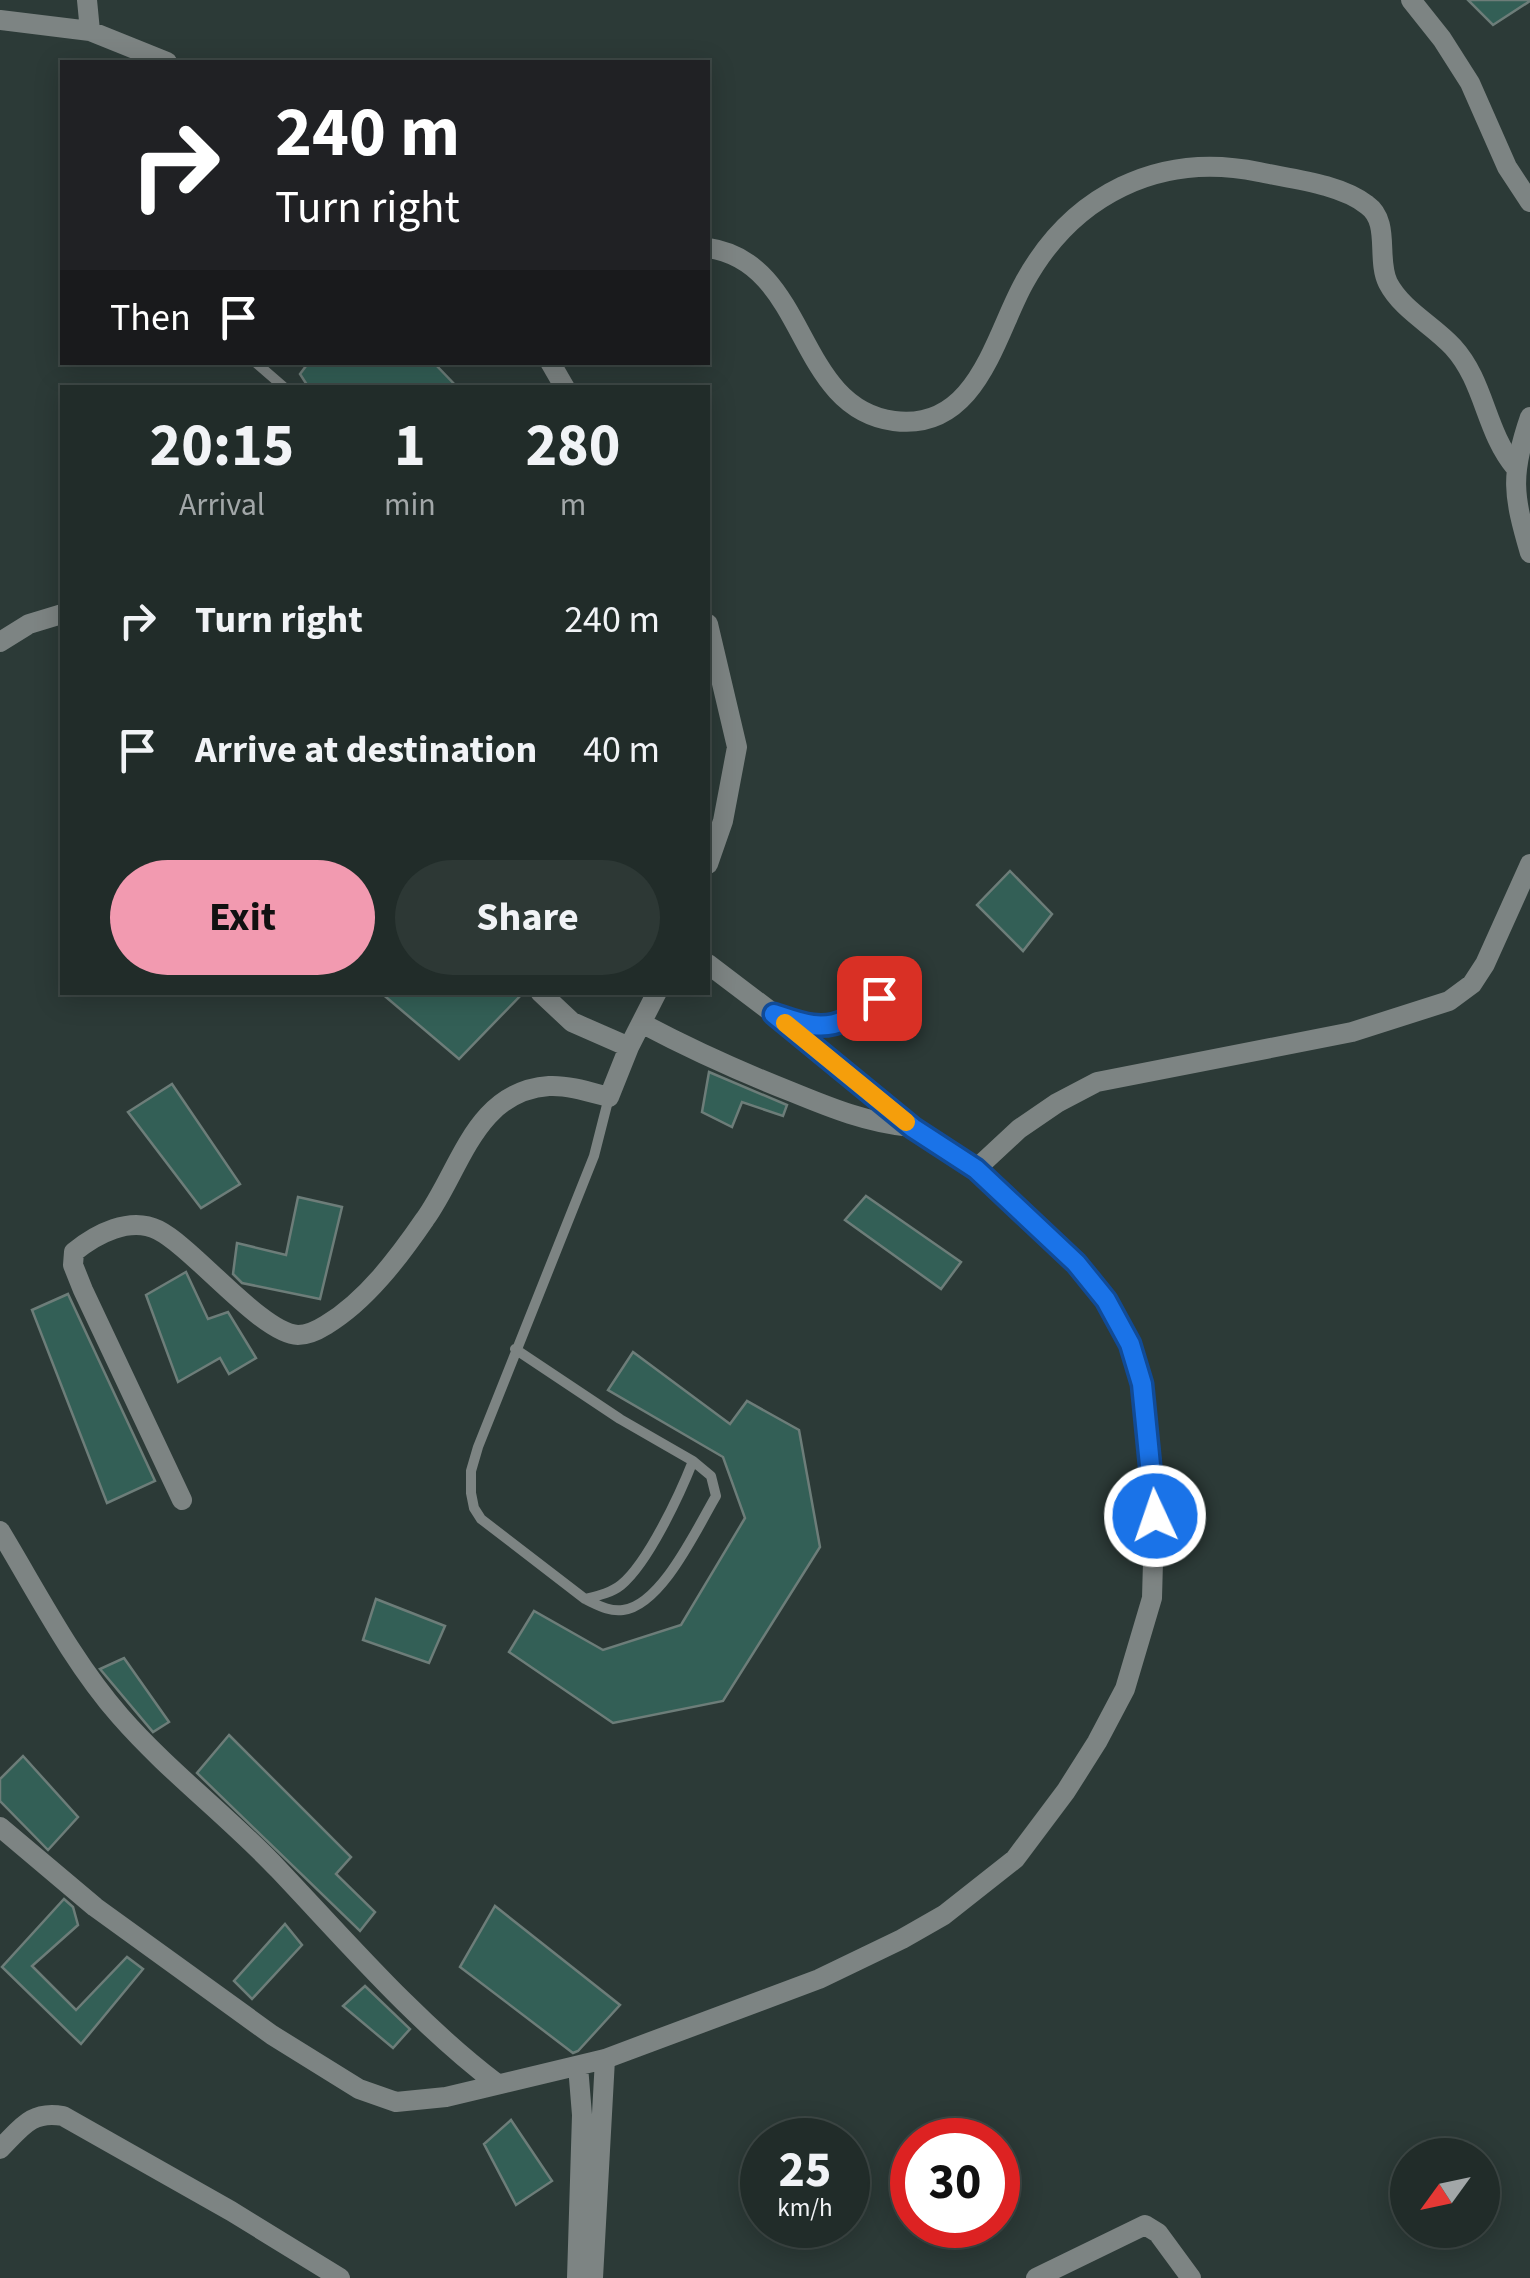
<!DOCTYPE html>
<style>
body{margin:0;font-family:"Source Sans 3",sans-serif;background:#2d3835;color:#f1f3f6;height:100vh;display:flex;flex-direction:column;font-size:38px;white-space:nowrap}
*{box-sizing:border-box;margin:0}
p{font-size:32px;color:#a2a7a8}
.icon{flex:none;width:55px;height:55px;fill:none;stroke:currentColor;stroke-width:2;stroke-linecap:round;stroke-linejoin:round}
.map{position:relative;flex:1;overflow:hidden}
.details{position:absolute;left:60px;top:385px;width:650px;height:610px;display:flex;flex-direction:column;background:#212c29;border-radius:0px;box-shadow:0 5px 25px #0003,0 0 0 2px #3e4846}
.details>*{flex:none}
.banner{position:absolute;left:60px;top:60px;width:650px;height:305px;border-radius:0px;box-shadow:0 5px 25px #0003,0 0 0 2px #3e4846;background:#202124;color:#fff;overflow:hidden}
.needle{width:65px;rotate:237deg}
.controls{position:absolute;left:1390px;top:2138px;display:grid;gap:20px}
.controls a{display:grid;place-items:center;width:110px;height:110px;border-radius:50%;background:#212c29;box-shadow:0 5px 25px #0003,0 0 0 2px #3e4846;font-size:50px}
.speed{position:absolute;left:740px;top:2118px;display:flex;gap:20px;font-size:50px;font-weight:700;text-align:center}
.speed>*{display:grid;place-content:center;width:130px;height:130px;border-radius:50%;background:#212c29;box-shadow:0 5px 25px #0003,0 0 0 2px #3e4846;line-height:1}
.speed small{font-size:25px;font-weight:400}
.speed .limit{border:15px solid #d22;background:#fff;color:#111}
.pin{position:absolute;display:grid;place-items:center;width:85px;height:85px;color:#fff;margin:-42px;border-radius:20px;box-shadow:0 5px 15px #0006}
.me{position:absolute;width:110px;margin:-55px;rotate:357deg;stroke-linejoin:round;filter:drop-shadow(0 0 8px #0008)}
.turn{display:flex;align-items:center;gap:35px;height:210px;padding:0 50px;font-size:45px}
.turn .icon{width:130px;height:130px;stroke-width:2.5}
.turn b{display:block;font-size:70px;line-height:85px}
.then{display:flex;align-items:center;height:95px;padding:0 50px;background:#0003;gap:20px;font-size:38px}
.eta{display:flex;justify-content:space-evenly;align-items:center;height:170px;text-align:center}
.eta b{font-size:60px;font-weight:700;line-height:70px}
.cta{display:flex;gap:20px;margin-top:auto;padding:20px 50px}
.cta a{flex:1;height:115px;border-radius:60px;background:#f29ab0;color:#111;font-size:40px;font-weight:700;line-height:115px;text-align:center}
.cta a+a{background:#2d3835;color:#f1f3f6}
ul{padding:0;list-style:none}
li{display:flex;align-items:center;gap:30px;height:130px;padding:0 50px}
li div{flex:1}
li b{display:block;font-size:38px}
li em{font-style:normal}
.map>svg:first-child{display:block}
.building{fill:#335f56;stroke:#6d7d79;stroke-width:2.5}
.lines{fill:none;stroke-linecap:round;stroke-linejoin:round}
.lane{stroke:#7d8483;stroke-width:10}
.street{stroke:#7d8483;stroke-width:20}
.route-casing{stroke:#114b97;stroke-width:25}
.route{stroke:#1a73e8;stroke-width:18}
.slow{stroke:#f59e0b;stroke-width:18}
</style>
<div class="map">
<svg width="1530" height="2278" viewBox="0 0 1530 2278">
<rect width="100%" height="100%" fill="#2c3a37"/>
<path class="building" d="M1468,0H1530V1L1493,25Z
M309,362H433L458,388H309L300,374Z
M1010,871L1052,914L1023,951L977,905Z
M380,992H524L459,1059Z
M709,1072L787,1105L783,1116L742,1102L732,1127L702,1112Z
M172,1084L240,1184L201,1208L128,1112Z
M866,1196L961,1262L941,1289L845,1220Z
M298,1197L342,1207L320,1299L242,1283L233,1274L237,1243L286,1255Z
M186,1272L208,1319L228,1312L256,1358L229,1374L220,1358L178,1382L146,1295Z
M68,1294L155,1481L107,1503L32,1310Z
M633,1352L730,1424L747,1401L799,1430L820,1547L723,1701L613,1723L509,1652L534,1611L603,1650L681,1625L745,1518L723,1457L608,1390Z
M376,1599L445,1626L429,1663L363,1640Z
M124,1658L169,1722L153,1732L100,1669Z
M229,1735L351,1857L336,1874L375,1912L360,1931L197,1773Z
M23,1756L78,1817L48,1850L0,1801V1779Z
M64,1899L73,1907L78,1925L32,1966L76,2010L127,1957L143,1969L81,2044L2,1967Z
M495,1906L620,2005L578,2051L573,2053L460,1967Z
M285,1924L302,1945L252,1999L234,1981Z
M365,1986L410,2029L393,2048L343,2006Z
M511,2120L552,2181L516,2205L484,2144Z"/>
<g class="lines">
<path class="lane" d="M255,362L285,388
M789,1019C808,1025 826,1029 845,1020C858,1013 865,1002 879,998
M515,1349L620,1419L693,1461C680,1494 648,1563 621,1585C611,1593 597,1596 585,1599L481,1519L474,1508L471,1493V1471L478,1447L594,1156L609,1097
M585,1599C598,1605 609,1612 623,1610C662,1605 697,1528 716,1496L711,1476L693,1461"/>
<path class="street" d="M87,0L90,31
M1411,0L1442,39L1470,83L1507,167L1530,202
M0,20L90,31L167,62
M708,248C809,262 794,408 894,421C977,432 995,335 1024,283C1072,195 1159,151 1259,172C1292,179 1340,184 1367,205C1391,222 1376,259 1388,283C1402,310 1433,325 1453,347C1485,382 1485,431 1515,467
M550,362L565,388
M1530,417C1510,475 1513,495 1530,553
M708,624L737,747L723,821L708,864
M0,642L29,624L62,614
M540,992L572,1022L629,1047
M643,1024C692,1050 741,1072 792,1092C831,1108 868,1123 911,1127
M976,1169L1019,1129L1057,1103L1097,1082L1352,1032L1449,1001L1472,984L1485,964L1530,864
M182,1500L83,1290L73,1265L74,1252C96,1234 130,1216 158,1230C194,1248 262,1334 298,1335C308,1335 318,1330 326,1325C366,1301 399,1257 425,1219C461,1169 475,1091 549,1086C568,1085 590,1092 609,1097L629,1047L657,992
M0,1531C38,1594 72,1661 120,1716C169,1772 228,1816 279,1870C348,1943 416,2022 496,2083
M0,1827L95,1907L272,2035L359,2089L396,2102L446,2097L605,2059L819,1979L902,1939L944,1915L1015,1859L1066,1791L1097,1742L1125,1689L1152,1598L1155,1489L1142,1384L1129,1344L1106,1300L1076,1263L976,1169L913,1128L774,1014L708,964
M0,2149C21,2128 31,2110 63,2116L231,2211L340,2278
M577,2278L582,2115L578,2066
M593,2278L605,2059
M1036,2278L1145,2225L1158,2233L1191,2278"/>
</g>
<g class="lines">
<defs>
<path id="route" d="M879,998C865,1002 858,1013 845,1020C821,1032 798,1022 774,1014L913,1128L976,1169L1076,1263L1106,1300L1130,1344L1142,1384L1155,1516"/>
</defs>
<use href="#route" class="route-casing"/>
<use href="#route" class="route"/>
<path class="slow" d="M785,1023L906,1122"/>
</g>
</svg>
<div class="controls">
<a><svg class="needle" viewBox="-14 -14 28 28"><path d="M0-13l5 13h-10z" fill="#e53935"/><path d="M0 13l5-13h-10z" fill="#a2a7a8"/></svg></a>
</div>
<div class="speed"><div>25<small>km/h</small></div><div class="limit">30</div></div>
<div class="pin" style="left:879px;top:998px;background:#d93025"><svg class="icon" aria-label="arrive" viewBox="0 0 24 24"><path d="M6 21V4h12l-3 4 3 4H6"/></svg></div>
<svg class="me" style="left:1155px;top:1516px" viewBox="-20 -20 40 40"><circle r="17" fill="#1a73e8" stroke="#fff" stroke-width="3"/><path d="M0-11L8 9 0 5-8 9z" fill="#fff"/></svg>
<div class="banner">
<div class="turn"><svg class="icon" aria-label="right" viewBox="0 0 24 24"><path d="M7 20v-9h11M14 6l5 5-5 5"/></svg><div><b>240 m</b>Turn right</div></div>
<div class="then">Then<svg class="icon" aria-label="arrive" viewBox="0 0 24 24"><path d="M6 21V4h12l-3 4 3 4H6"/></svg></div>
</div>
<section class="details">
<div class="eta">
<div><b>20:15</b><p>Arrival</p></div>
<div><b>1</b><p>min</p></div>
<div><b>280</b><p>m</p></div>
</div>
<ul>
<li><svg class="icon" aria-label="right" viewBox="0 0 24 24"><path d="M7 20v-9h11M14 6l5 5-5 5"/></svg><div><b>Turn right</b></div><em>240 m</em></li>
<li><svg class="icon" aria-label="arrive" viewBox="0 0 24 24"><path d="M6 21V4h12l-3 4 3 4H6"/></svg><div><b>Arrive at destination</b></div><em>40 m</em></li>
</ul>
<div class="cta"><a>Exit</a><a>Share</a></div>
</section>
</div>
